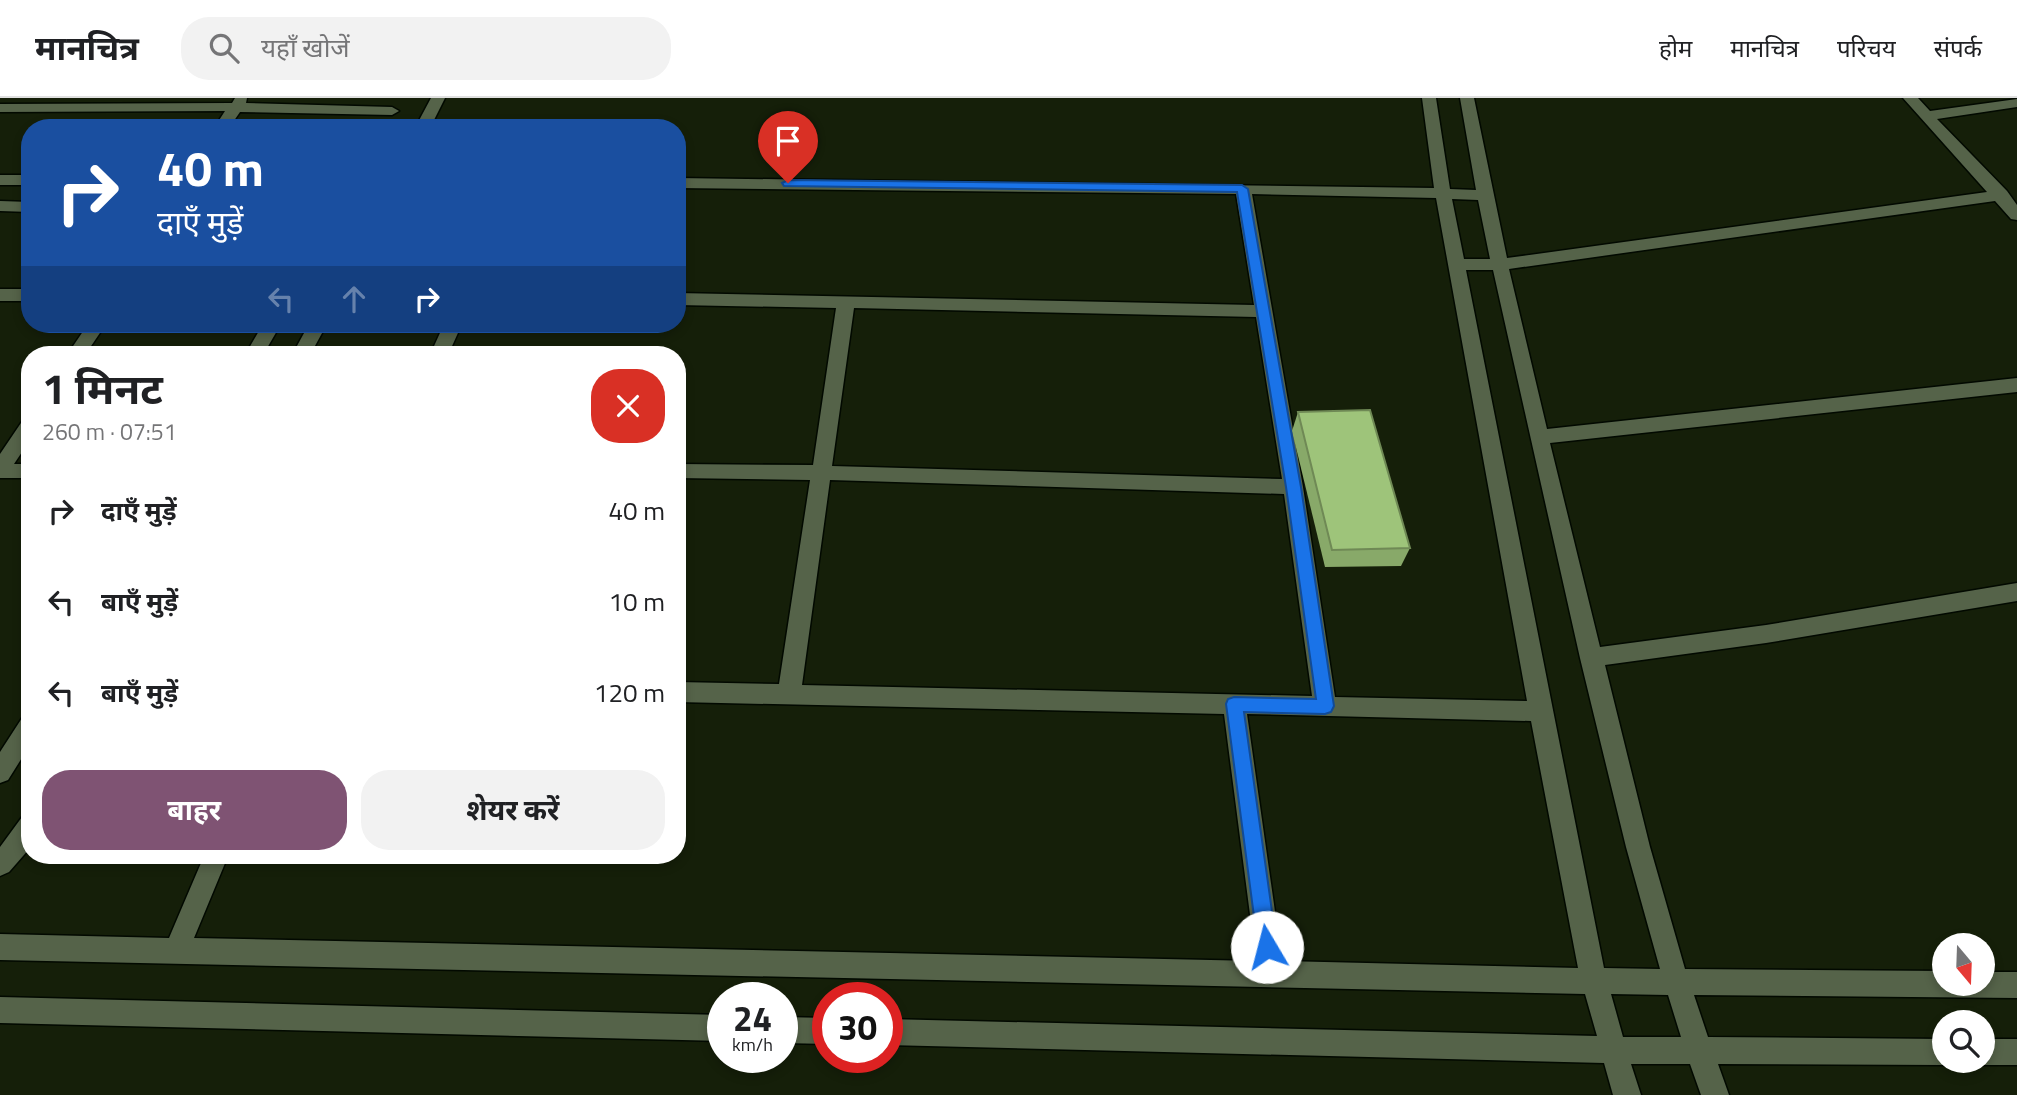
<!DOCTYPE html>
<html lang="hi">
<meta charset="utf-8">
<style>
body{margin:0;font-family:"Titillium Web","Noto Sans Devanagari",sans-serif;background:#f2f2f2;color:#202124;height:100vh;display:flex;flex-direction:column;font-size:26px;white-space:nowrap}
*{box-sizing:border-box;margin:0}
p{font-size:23px;color:#757577}
.icon{flex:none;width:38px;height:38px;fill:none;stroke:currentColor;stroke-width:2;stroke-linecap:round;stroke-linejoin:round}
.map{position:relative;flex:1;overflow:hidden}
.details{position:absolute;left:21px;top:248px;width:665px;height:518px;display:flex;flex-direction:column;background:#fff;border-radius:28px;box-shadow:0 4px 10px #0003}
.details>*{flex:none}
.hud{position:absolute;left:21px;top:21px;width:665px;height:214px;border-radius:28px;box-shadow:0 4px 10px #0003;background:#1a4fa0;color:#fff;overflow:hidden}
.needle{width:46px;rotate:161deg}
.fabs{position:absolute;left:1932px;top:835px;display:grid;gap:14px}
.fabs a{display:grid;place-items:center;width:63px;height:63px;border-radius:50%;background:#fff;box-shadow:0 4px 10px #0003;font-size:35px}
.speed{position:absolute;left:707px;top:884px;display:flex;gap:14px;font-size:35px;font-weight:700;text-align:center}
.speed>*{display:grid;place-content:center;width:91px;height:91px;border-radius:50%;background:#fff;box-shadow:0 4px 10px #0003;line-height:1}
.speed small{font-size:18px;font-weight:400}
.speed .limit{border:10px solid #d22;background:#fff;color:#111}
.pin{position:absolute;display:grid;place-items:center;width:60px;height:60px;color:#fff;margin:-72px -30px;border-radius:50% 50% 50% 0;rotate:-45deg;box-shadow:0 0 7px #0007}
.pin .icon{rotate:45deg}
.me{position:absolute;width:77px;margin:-38px;rotate:352deg;stroke-linejoin:round;filter:drop-shadow(0 0 5px #0008)}
.turn{display:flex;align-items:center;gap:24px;height:147px;padding:0 21px;font-size:32px}
.turn .icon{width:91px;height:91px;stroke-width:2.5}
.turn b{display:block;font-size:49px;line-height:60px}
.lanes{display:flex;align-items:center;height:66px;padding:0 21px;background:#0003;justify-content:center;gap:35px;direction:ltr}
.lanes .off{opacity:.35}
.round{display:grid;place-items:center;flex:none;width:74px;height:74px;border-radius:28px;background:#f2f2f2}
.headline{display:flex;align-items:center;justify-content:space-between;height:119px;padding:0 21px}
h1{font-size:42px;font-weight:700;line-height:52px}
.action{display:flex;gap:14px;margin-top:auto;padding:14px 21px}
.action a{flex:1;height:80px;border-radius:28px;background:#7f5373;color:#fff;font-size:28px;font-weight:700;line-height:80px;text-align:center}
.action a+a{background:#f2f2f2;color:#202124}
ul{padding:0;list-style:none}
li{display:flex;align-items:center;gap:21px;height:91px;padding:0 21px}
li div{flex:1}
li b{display:block;font-size:26px}
li em{font-style:normal}
header{display:flex;align-items:center;gap:42px;box-sizing:border-box;height:98px;padding:0 35px;background:#fff;border-bottom:2px solid #e0e0e0}
header strong{font-size:33px}
nav{display:flex;gap:38px;margin-inline-start:auto;font-size:24px}
.search{width:490px;height:63px;background:#f2f2f2;display:flex;align-items:center;gap:18px;box-sizing:border-box;padding:0 24px;border-radius:28px;color:#757577;font-size:26px}
.map>svg:first-child{display:block}
.lines{fill:none;stroke-linecap:round;stroke-linejoin:round}
.street-casing{stroke:#020900;stroke-width:3}
.street{fill:#556349;fill-rule:evenodd}
.wall{fill:#88a969}
.building{fill:#9ec47a;stroke:#6f8955;stroke-width:2}
.route{fill:#1a73e8;stroke:#114b97;stroke-width:2}
</style>
<header>
<strong>मानचित्र</strong>
<div class="search"><svg class="icon" aria-label="search" viewBox="0 0 24 24"><circle cx="10" cy="10" r="6"/><path d="M15 15l6 6"/></svg>यहाँ खोजें</div>
<nav><a>होम</a><a>मानचित्र</a><a>परिचय</a><a>संपर्क</a></nav>
</header>
<div class="map">
<svg width="2017" height="997" viewBox="0 0 2017 997">
<rect width="100%" height="100%" fill="#151f09"/>
<g class="lines">
<defs>
<path id="street" d="M235,0H247L246,5L392,9L399,13L392,17L240,14L229,30H214L225,13L0,14V6L232,5Z
M431,0H445L430,30H415Z
M1422,0H1436L1450,91L1476,92L1460,0H1474L1507,160L1987,94L1903,0H1918L1930,13L2017,1V9L1937,21L2007,93L2017,107V122L2011,121L1995,103L1509,171L1547,331L2017,280V294L1550,345L1600,549L1766,527L2017,485V503L1766,545L1605,567L1650,749L1685,871L1944,873V886H1983V874H2017V900L1694,897L1708,939L1944,941V962L1953,963L1944,967L1718,966L1729,997H1701L1690,966H1631L1641,997H1613L1604,965L887,947V921L1597,938L1585,896L0,862V836L169,840L204,758H228L194,840L1256,863L1224,616L677,604V584L779,586L810,382L677,380V366L813,367L836,210L677,207V195L1254,207L1236,96L677,90V80L1434,90ZM1252,96L1436,100L1527,603L1335,599L1303,389ZM1452,101L1478,102L1490,161H1464ZM1466,172H1493L1580,560L1626,749L1660,871L1604,870ZM854,210L1256,219L1282,381L832,368ZM830,382L1284,396L1312,598L802,587ZM1247,616L1531,623L1578,870L1282,863ZM1611,896L1668,897L1681,939H1623Z
M0,77H30V87H0Z
M0,103L30,104V114L0,113Z
M0,191H30V203H0Z
M88,226H106L85,257H67Z
M263,226H281L263,257H245Z
M309,226H327L310,257H292Z
M444,226H462L448,257H430Z
M30,320V342L14,366H30V380H0V356L23,322Z
M30,617V647L8,682L0,685V654L22,620Z
M30,716V750L9,774L0,778V749L22,719Z
M0,899L723,917V943L0,925Z
M782,919L828,920V946L782,945Z
M1983,941H2017V967H1983L1974,963L1983,962Z"/>
</defs>
<use href="#street" class="street-casing"/>
<use href="#street" class="street"/>
</g>
<path class="wall" d="M1298,314L1410,450L1401,468L1325,469L1292,333Z"/>
<path class="building" d="M1370,312L1410,450L1332,452L1298,314Z"/>
<path class="route" d="M788,82L1242,87L1248,91L1301,389L1334,608L1331,614L1325,616L1244,614L1277,849L1274,856L1267,859L1260,856L1258,849L1226,606L1228,601L1234,599L1316,601L1286,389L1237,94L784,88L782,85Z"/>
</svg>
<div class="fabs">
<a><svg class="needle" viewBox="-14 -14 28 28"><path d="M0-13l5 13h-10z" fill="#e53935"/><path d="M0 13l5-13h-10z" fill="#757577"/></svg></a>
<a><svg class="icon" aria-label="search" viewBox="0 0 24 24"><circle cx="10" cy="10" r="6"/><path d="M15 15l6 6"/></svg></a>
</div>
<div class="speed"><div>24<small>km/h</small></div><div class="limit">30</div></div>
<div class="pin" style="left:788px;top:85px;background:#d93025"><svg class="icon" aria-label="arrive" viewBox="0 0 24 24"><path d="M6 21V4h12l-3 4 3 4H6"/></svg></div>
<svg class="me" style="left:1267px;top:849px" viewBox="-20 -20 40 40"><circle r="19" fill="#fff"/><path d="M0-13L10 11 0 6-10 11z" fill="#1a73e8"/></svg>
<div class="hud">
<div class="turn"><svg class="icon" aria-label="right" viewBox="0 0 24 24"><path d="M7 20v-9h11M14 6l5 5-5 5"/></svg><div><b>40 m</b>दाएँ मुड़ें</div></div>
<div class="lanes"><svg class="icon off" aria-label="left" viewBox="0 0 24 24"><path d="M17 20v-9H6M10 6l-5 5 5 5"/></svg><svg class="icon off" aria-label="ahead" viewBox="0 0 24 24"><path d="M12 20V5M6 11l6-6 6 6"/></svg><svg class="icon" aria-label="right" viewBox="0 0 24 24"><path d="M7 20v-9h11M14 6l5 5-5 5"/></svg></div>
</div>
<section class="details">
<div class="headline"><div><h1>1 मिनट</h1><p>260 m · 07:51</p></div><a class="round" style="background:#d93025;color:#fff"><svg class="icon" aria-label="close" viewBox="0 0 24 24"><path d="M6 6l12 12M18 6L6 18"/></svg></a></div>
<ul>
<li><svg class="icon" aria-label="right" viewBox="0 0 24 24"><path d="M7 20v-9h11M14 6l5 5-5 5"/></svg><div><b>दाएँ मुड़ें</b></div><em>40 m</em></li>
<li><svg class="icon" aria-label="left" viewBox="0 0 24 24"><path d="M17 20v-9H6M10 6l-5 5 5 5"/></svg><div><b>बाएँ मुड़ें</b></div><em>10 m</em></li>
<li><svg class="icon" aria-label="left" viewBox="0 0 24 24"><path d="M17 20v-9H6M10 6l-5 5 5 5"/></svg><div><b>बाएँ मुड़ें</b></div><em>120 m</em></li>
</ul>
<div class="action"><a>बाहर</a><a>शेयर करें</a></div>
</section>
</div>
